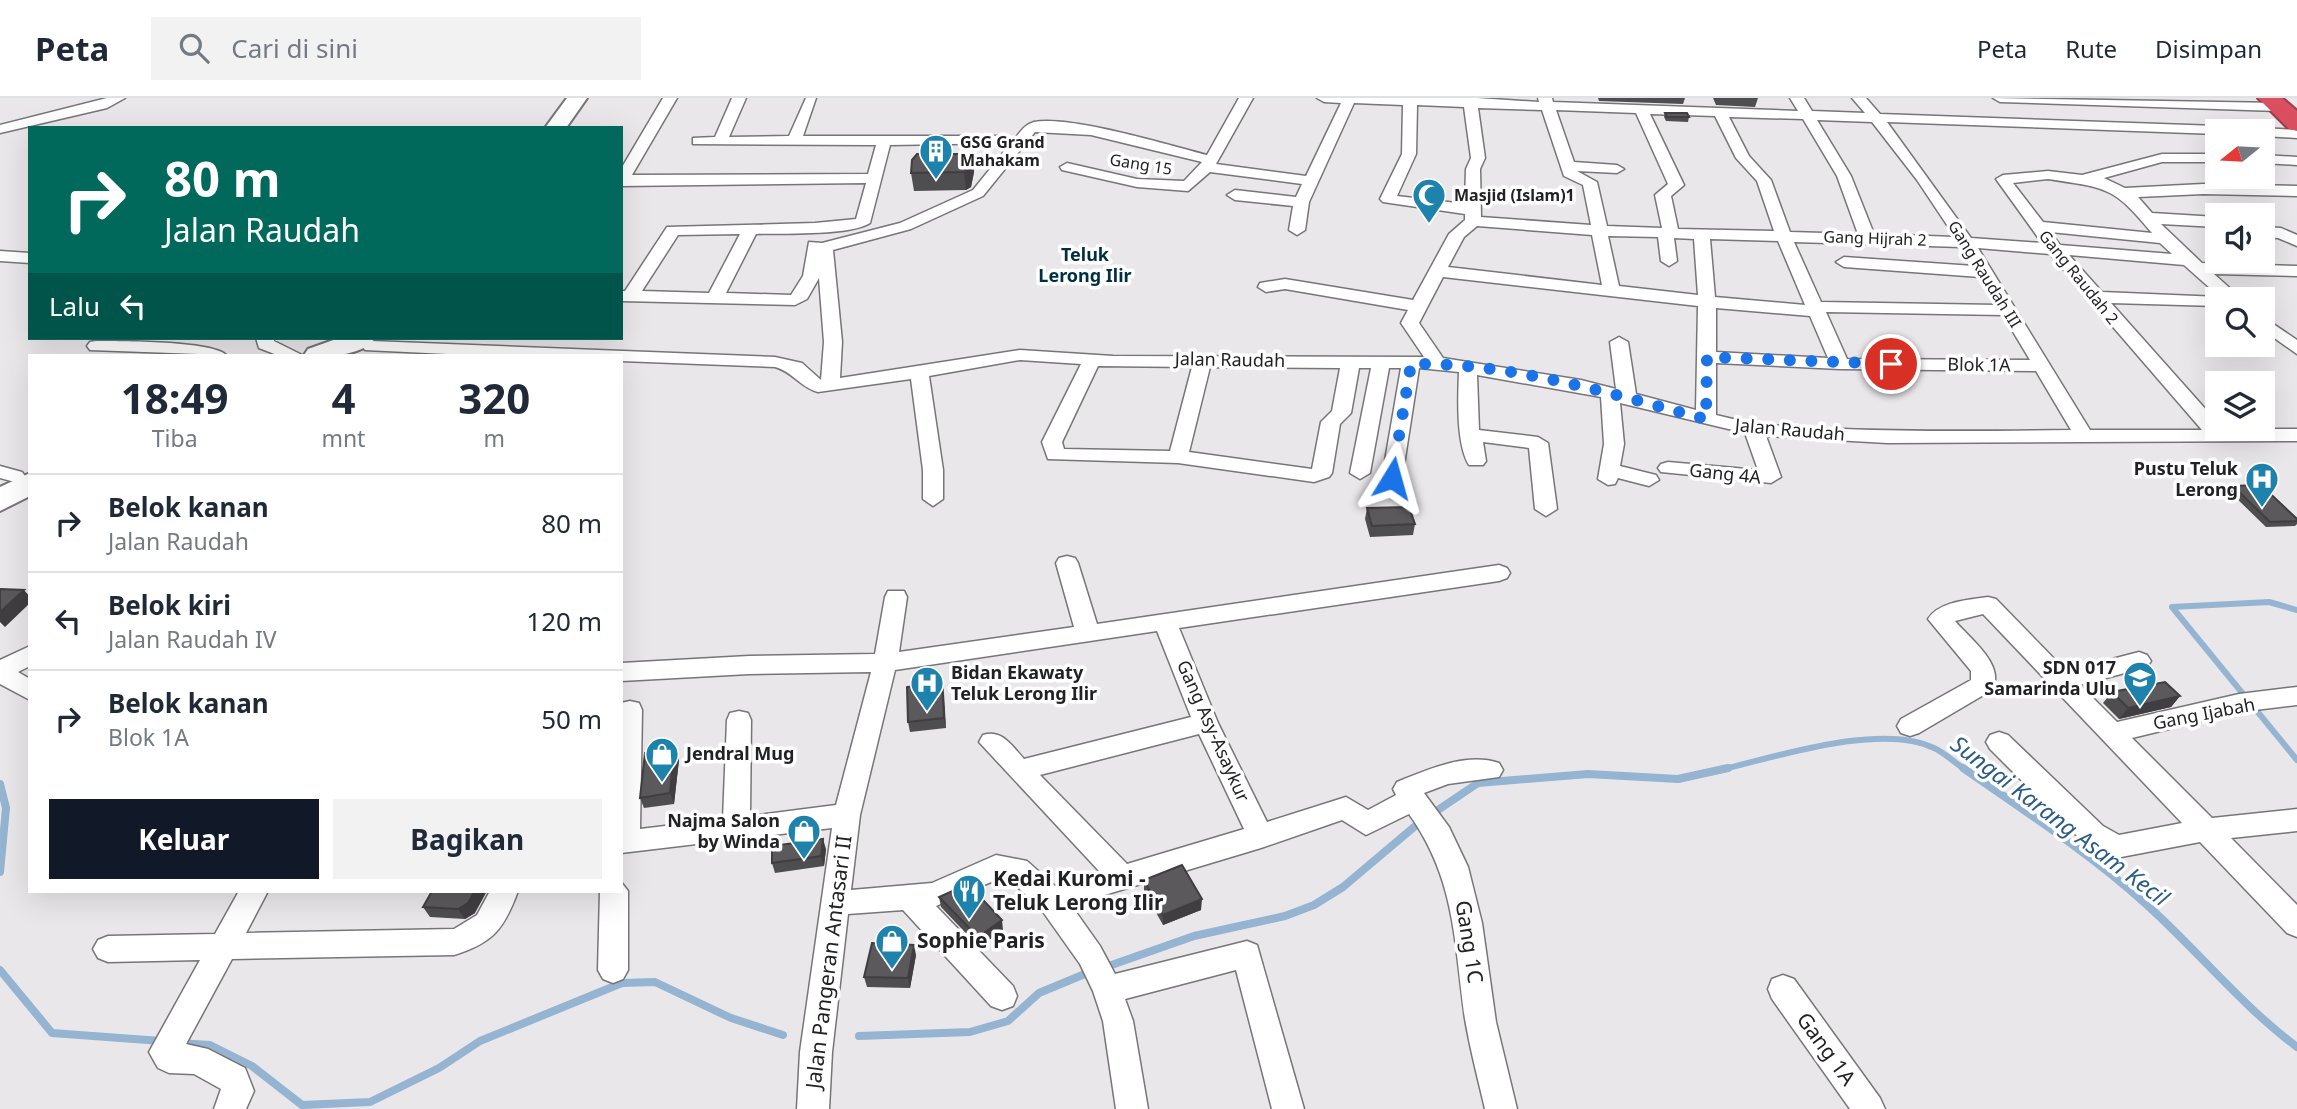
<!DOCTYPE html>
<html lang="id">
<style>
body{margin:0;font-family:"Noto Sans",sans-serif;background:#f2f2f3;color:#1f2937;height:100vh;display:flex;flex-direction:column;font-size:26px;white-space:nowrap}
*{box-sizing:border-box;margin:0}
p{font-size:23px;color:#747a83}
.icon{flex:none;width:38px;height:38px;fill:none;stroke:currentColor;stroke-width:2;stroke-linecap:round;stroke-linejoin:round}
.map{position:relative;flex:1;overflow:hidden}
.details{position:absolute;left:28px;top:256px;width:595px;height:539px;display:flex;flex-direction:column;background:#fff;border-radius:0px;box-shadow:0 7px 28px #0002}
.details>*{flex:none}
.banner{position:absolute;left:28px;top:28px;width:595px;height:214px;border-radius:0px;box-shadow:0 7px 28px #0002;background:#00695c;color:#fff;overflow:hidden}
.needle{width:46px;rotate:252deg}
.tools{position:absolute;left:2205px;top:21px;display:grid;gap:14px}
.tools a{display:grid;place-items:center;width:70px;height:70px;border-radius:0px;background:#fff;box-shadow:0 7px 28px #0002;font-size:35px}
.pin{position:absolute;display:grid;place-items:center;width:60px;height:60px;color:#fff;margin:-30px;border:4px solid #fff;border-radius:50%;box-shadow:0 2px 7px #0007}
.me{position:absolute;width:77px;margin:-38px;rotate:8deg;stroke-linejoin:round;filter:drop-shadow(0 0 5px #0008)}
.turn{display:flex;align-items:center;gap:24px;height:147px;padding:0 21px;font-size:32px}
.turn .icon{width:91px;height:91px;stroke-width:2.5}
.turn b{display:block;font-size:49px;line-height:60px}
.then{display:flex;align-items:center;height:66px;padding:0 21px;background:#0003;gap:14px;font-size:26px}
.eta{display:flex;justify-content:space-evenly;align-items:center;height:119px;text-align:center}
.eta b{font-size:42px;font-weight:700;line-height:49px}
.button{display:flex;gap:14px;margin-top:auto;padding:14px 21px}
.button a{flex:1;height:80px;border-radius:0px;background:#111827;color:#fff;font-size:28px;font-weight:700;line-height:80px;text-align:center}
.button a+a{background:#f2f2f3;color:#1f2937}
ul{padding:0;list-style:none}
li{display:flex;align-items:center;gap:21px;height:98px;padding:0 21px;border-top:2px solid #e0e1e3}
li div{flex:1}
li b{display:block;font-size:26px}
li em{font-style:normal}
header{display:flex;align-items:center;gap:42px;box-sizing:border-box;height:98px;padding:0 35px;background:#fff;border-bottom:2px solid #e0e1e3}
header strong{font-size:33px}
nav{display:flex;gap:38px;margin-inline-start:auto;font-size:24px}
.search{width:490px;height:63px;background:#f2f2f3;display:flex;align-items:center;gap:18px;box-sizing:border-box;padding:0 24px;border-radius:0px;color:#747a83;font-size:26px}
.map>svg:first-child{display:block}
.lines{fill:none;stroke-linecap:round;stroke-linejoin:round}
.stream-far1{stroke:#94b4d1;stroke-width:6}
.stream{stroke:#94b4d1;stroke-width:8}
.street-casing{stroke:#777578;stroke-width:3}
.secondary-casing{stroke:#777578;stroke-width:4}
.highway-casing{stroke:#9a404b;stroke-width:4}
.street{fill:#fff;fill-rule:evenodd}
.secondary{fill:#fff;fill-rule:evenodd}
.highway{fill:#db5061;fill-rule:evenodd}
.wall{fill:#4e4d4f}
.shaded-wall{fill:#403e40}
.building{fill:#5b595c;stroke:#403e40;stroke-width:2}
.route{stroke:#1a73e8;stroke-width:12;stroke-dasharray:0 21.6}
.labels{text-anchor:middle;stroke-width:7;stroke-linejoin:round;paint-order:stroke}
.far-poi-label{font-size:16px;font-weight:bold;fill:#222123;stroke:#fff;text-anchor:start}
.far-street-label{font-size:16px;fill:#222123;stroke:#fff}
.far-quarter-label{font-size:18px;font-weight:bold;fill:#002f42;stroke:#fff}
.street-label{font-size:18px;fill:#222123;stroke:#fff}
.poi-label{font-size:18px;font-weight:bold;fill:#222123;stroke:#fff;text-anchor:end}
.near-poi-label{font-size:21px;font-weight:bold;fill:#222123;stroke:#fff;text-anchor:start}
.near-street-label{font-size:21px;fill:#222123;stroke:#fff}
.near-water-label{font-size:23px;font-style:italic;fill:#2a5c84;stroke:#fff}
</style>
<header>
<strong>Peta</strong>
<div class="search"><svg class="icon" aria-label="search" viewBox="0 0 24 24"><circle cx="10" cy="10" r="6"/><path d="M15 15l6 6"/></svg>Cari di sini</div>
<nav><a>Peta</a><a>Rute</a><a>Disimpan</a></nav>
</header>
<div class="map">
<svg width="2297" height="1011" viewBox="0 0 2297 1011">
<rect width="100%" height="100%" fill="#eae7eb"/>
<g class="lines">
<path class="stream-far1" d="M2297,512L2269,504L2172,509L2297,662
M1720,672C1776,659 1881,624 1934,650C1945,655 1955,665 1966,672"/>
<path class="stream" d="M1963,670C2025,713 2091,756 2147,807C2198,853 2241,907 2297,949
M0,686L6,710L0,774
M1432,716L1478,685L1588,676L1678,681L1728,670
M1103,870L1194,838L1285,818L1314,807L1343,789L1420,724
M0,872L52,935L161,943
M859,938L970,934L1008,923L1039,895L1092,873
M178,945L210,947L252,968L302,1007L370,1004L439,970L480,943L622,885L655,884L731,920L783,937"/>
<defs>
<path id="street" d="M107,0H125L107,10L0,35V27Z
M663,0H677L632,77L868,76L876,47L693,46V40L715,39L732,0H746L729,39L789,38L806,0H816L803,38H1007L1014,42C1020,34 1024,27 1034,24C1070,17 1168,47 1207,57L1239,0H1253L1216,66L1306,78L1341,5L1324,4L1317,0H1477L1539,4L1538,0H1552L1553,4L1798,13L1790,0H1804L1812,13L1865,15L1852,0H1866L1880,16L2246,29L2253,33H2217V36L1887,24L1971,140L2042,145L1996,81L2003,77L2048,73L2082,77L2162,56H2217V64H2162L2104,80L2125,90L2203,86L2297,88V98L2203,96L2138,99L2152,115L2217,119V129L2161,126L2202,165L2297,168V178L2214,176L2242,201H2217V208L2111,205L2217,324V331H2297V343L1887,345L1766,338L1781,379L1771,385L1661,374L1658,370L1661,366L1668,364L1758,372L1745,335L1620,305L1624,346L1620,368L1656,377L1659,382L1649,388L1618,380L1615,386L1608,387L1598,381L1604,346L1601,299L1477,277L1479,332L1538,339L1548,345L1557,411L1546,418L1535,411L1529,350L1483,344L1486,363L1483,367H1469C1456,346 1458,299 1459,274L1419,270L1402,380L1392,386L1382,380L1401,270H1389L1370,375L1360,381L1350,375L1371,270H1359L1351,315L1340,326L1332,375L1329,379L1314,384L1178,365L1048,361L1042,344L1081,266L1020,262L929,278L943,372V401L933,408L923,401V372L911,281L818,294C800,289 793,274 775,269L621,263V257H468L365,252L362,248L371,243L775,259L802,265L821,282L824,244L819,180L807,201L795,207L621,203V193H625L667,129L815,125L856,121L866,85L621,88V71ZM1354,5L1403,7L1402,56L1380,101L1383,104L1465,116V122L1449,136L1413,202L1285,181L1260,185L1258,189L1266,194L1285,191L1408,212L1401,225L1424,259L1113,258L1020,252L840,280L842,244L833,152L911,131L983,98L1035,34L1091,37L1202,64L1184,83L1137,81L1067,65L1060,69L1062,72L1137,89L1188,93L1210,74L1302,86L1296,99L1235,92L1227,97L1235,102L1293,108L1289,132L1297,137L1305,132L1309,104ZM1417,7L1464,9L1471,60L1466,71L1465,106L1397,98L1416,56ZM1478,10L1542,12L1564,78L1583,87L1591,127L1481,119L1480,71L1485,60ZM1556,12L1636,15L1668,86L1655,97L1662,130L1607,128L1597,84L1577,73L1617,75L1624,71L1617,67L1574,64ZM1650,16L1715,18L1736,60L1757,83L1774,133L1678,131L1671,98L1684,87ZM1729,19L1803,21L1837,78L1858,136L1790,134L1771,82L1749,58ZM1817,22L1872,24L1917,82L1955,139L1874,136L1851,78ZM1011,45L973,92L900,125L822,145L809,144L803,178L791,197L726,195L756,136C781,135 850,138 870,125L890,47ZM2048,81C2108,90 2114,89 2152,135L2043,124L2013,85ZM1477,128L1592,137L1602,187L1448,169L1464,139ZM2050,134L2160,145L2172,156L2060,147ZM740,136L709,195L642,193L678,137ZM1608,138L1658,139L1661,163L1669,168L1677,163L1674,140L1694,141L1698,197L1619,188ZM1710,141L1778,143L1805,207L1715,199ZM1794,144L1961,149L1974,168L1844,159L1836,164L1844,169L1980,179L1997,207L1821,204ZM1978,150L2050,156L2202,332H2090ZM2069,157L2184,167L2220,199L2102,194ZM1443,179L1698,208L1696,312L1636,296L1628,244L1619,239L1610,244L1616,291L1581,282L1443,260L1419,225ZM1716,210L1810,218L1828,260L1716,254ZM1826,214L2003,217L2030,262L1847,261ZM1716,265L1840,271L2036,273L2071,332C1995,333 1920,334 1844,331C1801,330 1758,328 1716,317ZM1098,268L1192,269L1170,353L1064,351L1062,344ZM1210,269L1340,270L1332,313L1321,324L1312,371L1189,354Z
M1993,0L2278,5L2285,9L2278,13L2000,4Z
M2263,30L2297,32V40L2263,38V33H2256Z
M2263,57L2297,59V67L2263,65Z
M2263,129L2281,130L2297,137V148L2278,140L2263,139Z
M0,153L30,155V165L0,163Z
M2263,219L2297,242V256L2263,232Z
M256,240H274V243L302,257H277L259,250Z
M96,243C118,243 214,243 226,257L90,252L87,248L90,244Z
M0,368L22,374L25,378L15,384L0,380Z
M1067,458L1075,460L1078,465L1097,526L1499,467L1507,470L1510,475L1507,480L1499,483L1179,530L1218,625L1267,724L1346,699L1368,712L1396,697L1393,691L1397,684C1427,672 1466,654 1499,665L1503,672L1499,679L1448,686L1424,695L1449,729L1468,769L1482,825L1496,924L1517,1011H1485C1478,981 1470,951 1465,921C1454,844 1456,782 1409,716L1366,737L1342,722L1261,750L1071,807L1100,848L1115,876L1247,843L1257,847L1304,1011H1272L1236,872L1125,901L1133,923L1148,1011H1116L1103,923L1093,893L1080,866L1041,811L1010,782L998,781L936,808L1013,888L1017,898L1013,908L1002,912L991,908L903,812L848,816L832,954L829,1011H797L800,954L832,730L621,755V605L630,603L639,605L642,612L640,731L723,721L727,622L730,615L739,613L748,615L751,622L750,718L836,707L871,574L749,576L621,583V565L749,558L875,556L885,499L888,493H904L907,499L899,554L1074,529L1056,465L1059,460ZM1157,533L1191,619L1024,661C1012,648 1002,631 983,637L979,644L1100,774L1055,788L1027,763L996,757L932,785L851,792L860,717L895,572ZM1199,636L1244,731L1127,766L1040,677Z
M1988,499L1996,501L2066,573L2139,554L2147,557L2151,563L2147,569L2080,587L2117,624L2239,596L2297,589V607L2239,614L2132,640L2212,720L2297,711V733L2231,740L2297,807V839L2287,835L2200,744L2116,760L2106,757L2083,744L1990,651L1986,644L1990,637L1999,634L2008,637L2103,728L2119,737L2182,725L1983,516L1955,523C1970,541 2006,567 1992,592L1919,635L1910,638L1901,635L1897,628L1901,621L1971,582V573L1928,521C1939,503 1969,502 1988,499Z
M30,548V568L18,574L30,581V602L0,586V562Z
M621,784L628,793V872L623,881L613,885L603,881L598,872L600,793H621Z
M239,793H268L246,835L454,831L477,817L490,793H518C504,831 493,845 454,857L232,861L186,946L208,951L245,970L254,993L246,1011H214L221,991L194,976L169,975L158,970L149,954L200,862L108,864L98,860L93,851L98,842L108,838L215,836Z
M1783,877L1794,881L1880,1000L1885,1011H1850L1772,901L1768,891L1772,881Z"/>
<path id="secondary" d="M567,0H587L566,30H545Z
M339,240H375C361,260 325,258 304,257L308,251Z
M30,375V398L0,413V389Z"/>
<path id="highway" d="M2258,0H2282L2297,13V33L2289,31Z"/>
</defs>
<use href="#street" class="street-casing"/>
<use href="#secondary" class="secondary-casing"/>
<use href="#highway" class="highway-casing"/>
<use href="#street" class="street"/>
<use href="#secondary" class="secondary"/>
<use href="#highway" class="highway"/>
</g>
<path class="wall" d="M1598,0H1685L1683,6L1599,3Z
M1713,0H1758L1755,9L1716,7Z
M1665,15L1689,19L1688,24L1666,23L1664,19Z
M972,56L974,74L971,89L966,92L914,93L911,75Z
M2233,388L2297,421V426L2295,428L2266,429L2229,393Z
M1367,410L1415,426L1413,437L1370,439L1365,421Z
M942,584L946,630L910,634L908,624Z
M2112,594L2180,598L2171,609L2119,621L2103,605Z
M674,651L679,662L674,706L644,710L640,700Z
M826,751L824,768L775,775L772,765Z
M1144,782L1201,812L1163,827L1144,793Z
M432,793L475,815L465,821L430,819L423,809Z
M939,799L1003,832L979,849L941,809Z
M916,857L910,890L867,889L864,879Z"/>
<path class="shaded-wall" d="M972,56L974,74L971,89L966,92L964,74Z
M24,492L30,499V505L5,529L0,524V514Z
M942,584L944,595L946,630L944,620Z
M2180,598L2171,609L2119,621L2128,610Z
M674,651L679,662L674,706L670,695Z
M823,741L826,751L824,768L821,758Z
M475,793H487L475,815L465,821L458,811Z
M1202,801L1201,812L1163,827V817Z
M1002,822L1003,832L979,849L978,839Z
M914,847L916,857L910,890L908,880Z"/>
<path class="building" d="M1665,15H1687L1689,19H1667Z
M917,56H972L969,71L964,74L911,75L912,62Z
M2261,387L2297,421V423L2270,424L2233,388Z
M1409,409L1415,426L1372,428L1367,410Z
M0,491L24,492L0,514Z
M942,584L944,620L908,624L907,589Z
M2165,584L2180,598L2128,610L2112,594Z
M674,651L670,695L640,700L645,655Z
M823,741L821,758L772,765V748Z
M1182,767L1202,801L1163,817L1144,782Z
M968,786L1002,822L978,839L939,799Z
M432,793H475L468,805L458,811L423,809Z
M872,845L914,847L908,880L864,879Z"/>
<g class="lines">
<path class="route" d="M1392,380L1411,266C1511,264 1610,296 1706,321L1707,259L1891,266"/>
</g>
<defs>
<symbol id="building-pin" viewBox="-11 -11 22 30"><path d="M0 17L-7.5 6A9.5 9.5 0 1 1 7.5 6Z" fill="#1d82ac" stroke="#fff"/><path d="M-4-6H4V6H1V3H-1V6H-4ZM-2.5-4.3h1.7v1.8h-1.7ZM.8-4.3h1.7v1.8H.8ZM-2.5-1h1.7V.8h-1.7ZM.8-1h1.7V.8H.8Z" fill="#fff"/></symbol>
<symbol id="mosque-pin" viewBox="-11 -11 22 30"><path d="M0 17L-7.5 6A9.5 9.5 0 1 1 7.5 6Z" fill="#1d82ac" stroke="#fff"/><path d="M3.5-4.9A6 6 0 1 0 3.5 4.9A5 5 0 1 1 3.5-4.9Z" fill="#fff"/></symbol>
<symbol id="hospital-pin" viewBox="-11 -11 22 30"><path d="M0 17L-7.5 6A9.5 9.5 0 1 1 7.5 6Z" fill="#1d82ac" stroke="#fff"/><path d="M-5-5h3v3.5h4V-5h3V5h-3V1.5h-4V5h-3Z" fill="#fff"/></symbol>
<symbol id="school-pin" viewBox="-11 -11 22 30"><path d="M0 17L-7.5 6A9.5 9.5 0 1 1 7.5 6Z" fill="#1d82ac" stroke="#fff"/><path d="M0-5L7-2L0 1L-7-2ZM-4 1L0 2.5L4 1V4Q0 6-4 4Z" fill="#fff"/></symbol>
<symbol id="shop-pin" viewBox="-11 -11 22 30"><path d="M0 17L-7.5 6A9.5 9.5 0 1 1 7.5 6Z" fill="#1d82ac" stroke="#fff"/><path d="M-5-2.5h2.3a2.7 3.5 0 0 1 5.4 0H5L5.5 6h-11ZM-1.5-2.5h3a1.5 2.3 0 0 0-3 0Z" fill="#fff"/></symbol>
<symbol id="restaurant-pin" viewBox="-11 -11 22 30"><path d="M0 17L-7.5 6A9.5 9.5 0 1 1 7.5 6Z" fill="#1d82ac" stroke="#fff"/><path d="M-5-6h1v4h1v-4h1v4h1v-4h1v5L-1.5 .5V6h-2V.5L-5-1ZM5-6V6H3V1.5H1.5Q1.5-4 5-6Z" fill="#fff"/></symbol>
</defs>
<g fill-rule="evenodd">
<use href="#building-pin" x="917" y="34" width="38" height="52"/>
<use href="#mosque-pin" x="1410" y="78" width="38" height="52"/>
<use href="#hospital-pin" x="2243" y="362" width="38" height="52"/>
<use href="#school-pin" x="2121" y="561" width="38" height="52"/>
<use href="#hospital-pin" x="908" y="566" width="38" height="52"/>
<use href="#shop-pin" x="643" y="637" width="38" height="52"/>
<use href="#shop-pin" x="785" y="714" width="38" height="52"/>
<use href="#restaurant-pin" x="950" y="774" width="38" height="52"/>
<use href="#shop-pin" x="873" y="824" width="38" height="52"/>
</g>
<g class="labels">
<g class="far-poi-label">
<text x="960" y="50">GSG Grand<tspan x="960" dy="18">Mahakam</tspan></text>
<text x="1454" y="103">Masjid (Islam)1</text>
</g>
<g class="far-street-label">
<text transform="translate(1141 66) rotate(9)" y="6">Gang 15</text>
<text transform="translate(1875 140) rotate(2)" y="6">Gang Hijrah 2</text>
<text transform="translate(1985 176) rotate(58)" y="6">Gang Raudah III</text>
<text transform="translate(2079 179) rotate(51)" y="6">Gang Raudah 2</text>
</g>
<g class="far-quarter-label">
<text x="1085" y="163">Teluk<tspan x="1085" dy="21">Lerong Ilir</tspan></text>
</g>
<g class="street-label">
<text transform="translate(1230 262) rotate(1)" y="6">Jalan Raudah</text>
<text transform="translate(1979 267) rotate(1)" y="6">Blok 1A</text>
<text transform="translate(1790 332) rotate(5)" y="6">Jalan Raudah</text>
<text transform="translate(1725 376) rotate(6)" y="6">Gang 4A</text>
<text transform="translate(2204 616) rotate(-11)" y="6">Gang Ijabah</text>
<text transform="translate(1213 633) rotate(66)" y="6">Gang Asy-Asaykur</text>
</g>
<g class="poi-label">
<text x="2238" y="377">Pustu Teluk<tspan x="2238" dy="21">Lerong</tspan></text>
<text x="2116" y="576">SDN 017<tspan x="2116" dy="21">Samarinda Ulu</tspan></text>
<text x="951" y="581" text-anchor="start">Bidan Ekawaty<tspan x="951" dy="21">Teluk Lerong Ilir</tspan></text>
<text x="686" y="662" text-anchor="start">Jendral Mug</text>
<text x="780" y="729">Najma Salon<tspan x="780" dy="21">by Winda</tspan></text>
</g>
<g class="near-poi-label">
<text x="993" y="788">Kedai Kuromi -<tspan x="993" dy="24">Teluk Lerong Ilir</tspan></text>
<text x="917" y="850">Sophie Paris</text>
</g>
<g class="near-street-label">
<text transform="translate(1469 844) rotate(81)" y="7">Gang 1C</text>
<text transform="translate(829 864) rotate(-83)" y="7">Jalan Pangeran Antasari II</text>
<text transform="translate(1826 951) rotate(54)" y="7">Gang 1A</text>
</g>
<g class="near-water-label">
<text transform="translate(2060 723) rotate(37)" y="8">Sungai Karang Asam Kecil</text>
</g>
</g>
</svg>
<div class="tools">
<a><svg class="needle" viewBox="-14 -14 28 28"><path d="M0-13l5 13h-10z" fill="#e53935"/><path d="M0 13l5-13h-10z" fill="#747a83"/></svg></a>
<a><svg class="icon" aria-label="sound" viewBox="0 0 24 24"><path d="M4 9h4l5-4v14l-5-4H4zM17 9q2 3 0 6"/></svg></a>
<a><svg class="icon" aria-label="search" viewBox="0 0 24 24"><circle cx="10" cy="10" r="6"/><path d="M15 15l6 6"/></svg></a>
<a><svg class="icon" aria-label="layers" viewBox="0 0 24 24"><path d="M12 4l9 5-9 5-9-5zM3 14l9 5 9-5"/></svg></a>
</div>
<div class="pin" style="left:1891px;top:266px;background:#d93025"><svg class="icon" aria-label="arrive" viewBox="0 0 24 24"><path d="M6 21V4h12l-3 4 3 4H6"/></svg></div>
<svg class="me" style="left:1392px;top:380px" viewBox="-20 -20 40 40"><path d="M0-17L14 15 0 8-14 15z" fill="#1a73e8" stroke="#fff" stroke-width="4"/></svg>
<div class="banner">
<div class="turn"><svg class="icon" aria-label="right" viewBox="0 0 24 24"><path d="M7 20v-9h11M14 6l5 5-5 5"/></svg><div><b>80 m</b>Jalan Raudah</div></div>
<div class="then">Lalu<svg class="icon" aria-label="left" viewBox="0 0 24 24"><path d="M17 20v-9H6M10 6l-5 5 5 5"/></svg></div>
</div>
<section class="details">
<div class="eta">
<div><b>18:49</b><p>Tiba</p></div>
<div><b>4</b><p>mnt</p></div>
<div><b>320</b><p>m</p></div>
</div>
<ul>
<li><svg class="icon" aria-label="right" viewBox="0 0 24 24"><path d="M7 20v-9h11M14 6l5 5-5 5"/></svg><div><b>Belok kanan</b><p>Jalan Raudah</p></div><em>80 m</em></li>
<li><svg class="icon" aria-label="left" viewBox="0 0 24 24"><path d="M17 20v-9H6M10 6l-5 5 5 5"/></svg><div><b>Belok kiri</b><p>Jalan Raudah IV</p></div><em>120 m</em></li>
<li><svg class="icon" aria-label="right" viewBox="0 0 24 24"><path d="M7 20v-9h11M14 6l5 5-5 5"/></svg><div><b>Belok kanan</b><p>Blok 1A</p></div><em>50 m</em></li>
</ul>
<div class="button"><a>Keluar</a><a>Bagikan</a></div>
</section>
</div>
